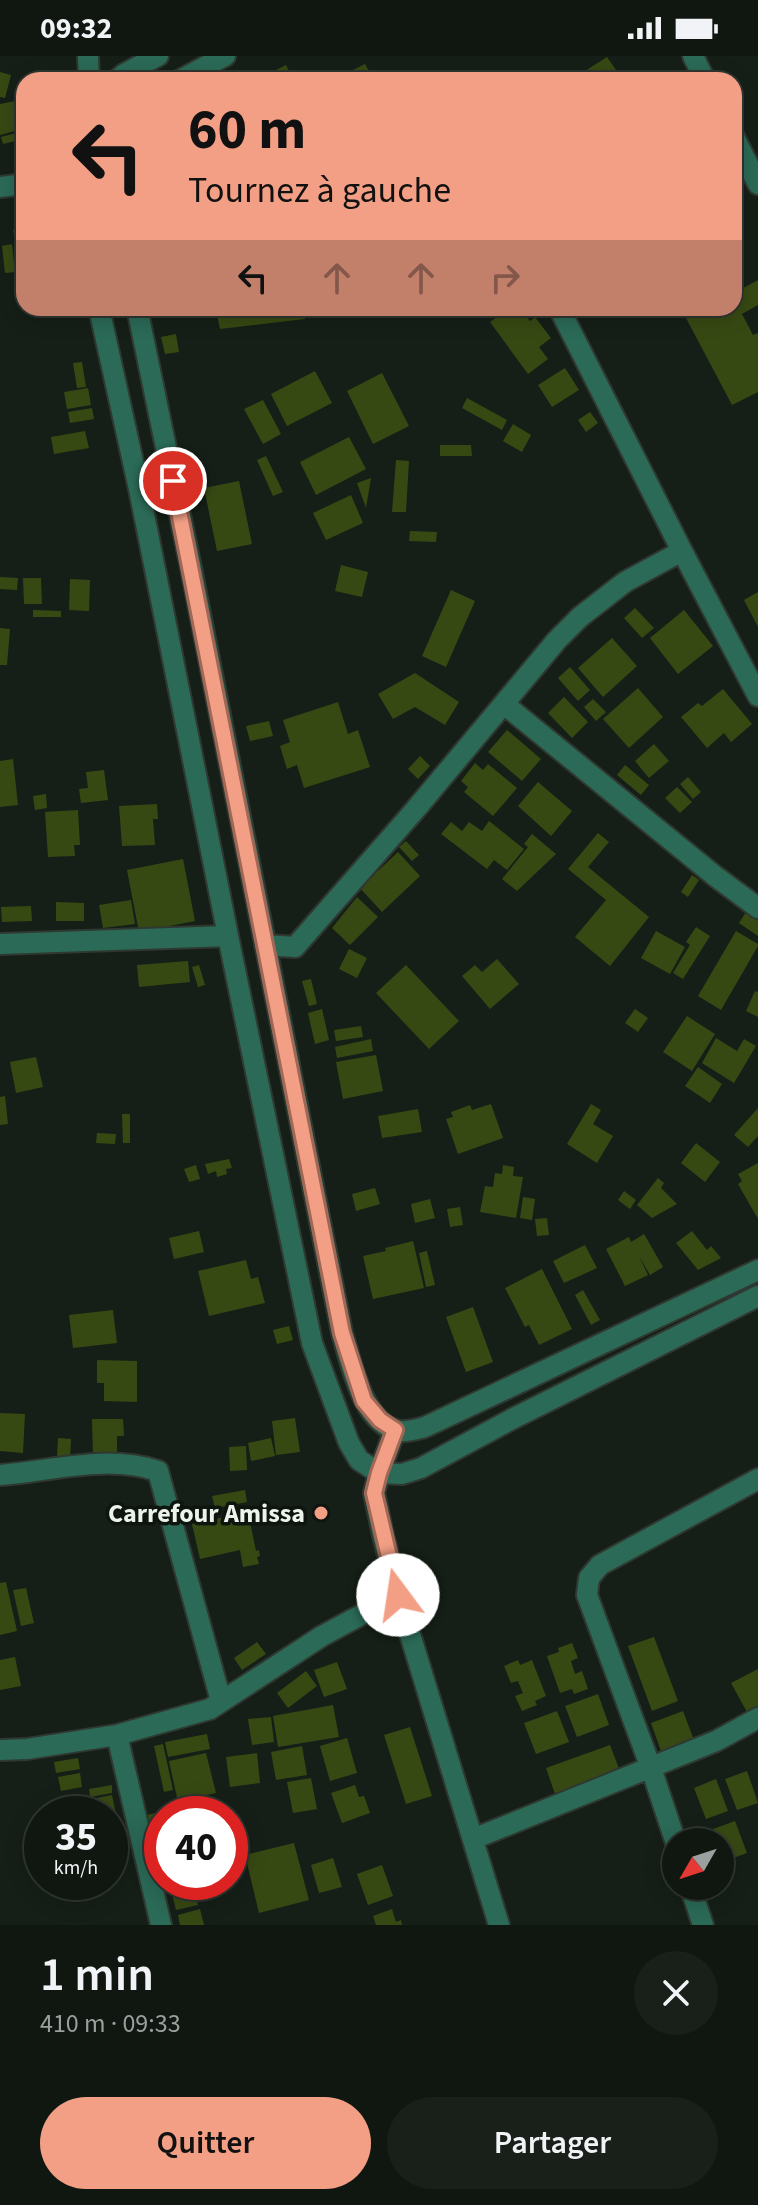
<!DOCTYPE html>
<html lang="fr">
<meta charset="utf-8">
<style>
body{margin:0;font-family:"Source Sans 3",sans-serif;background:#19201a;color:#f1f3f6;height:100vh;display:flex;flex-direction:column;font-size:30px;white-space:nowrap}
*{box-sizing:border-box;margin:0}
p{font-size:26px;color:#9c9f9f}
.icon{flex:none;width:44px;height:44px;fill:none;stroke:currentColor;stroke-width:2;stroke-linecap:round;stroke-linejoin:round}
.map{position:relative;height:1869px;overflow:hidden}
.drawer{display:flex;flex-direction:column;background:#101711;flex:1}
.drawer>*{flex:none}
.banner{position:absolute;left:16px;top:16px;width:726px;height:244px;border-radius:24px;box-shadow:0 4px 20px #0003,0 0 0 2px #303631;background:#f39f85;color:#111;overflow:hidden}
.needle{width:52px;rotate:231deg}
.fabs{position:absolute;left:662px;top:1772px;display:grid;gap:16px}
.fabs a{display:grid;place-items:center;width:72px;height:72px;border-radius:50%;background:#101711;box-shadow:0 4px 20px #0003,0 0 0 2px #303631;font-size:40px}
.speed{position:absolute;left:24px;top:1740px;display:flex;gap:16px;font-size:40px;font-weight:700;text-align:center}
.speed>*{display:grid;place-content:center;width:104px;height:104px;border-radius:50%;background:#101711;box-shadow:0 4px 20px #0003,0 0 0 2px #303631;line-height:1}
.speed small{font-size:20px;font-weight:400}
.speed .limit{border:12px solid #d22;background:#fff;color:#111}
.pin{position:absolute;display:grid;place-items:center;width:68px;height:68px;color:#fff;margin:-34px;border:4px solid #fff;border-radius:50%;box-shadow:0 2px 8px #0007}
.me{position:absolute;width:88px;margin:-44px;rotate:346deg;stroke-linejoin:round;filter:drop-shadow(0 0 6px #0008)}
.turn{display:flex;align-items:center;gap:28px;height:168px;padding:0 40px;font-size:36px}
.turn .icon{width:104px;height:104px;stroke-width:2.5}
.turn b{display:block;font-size:56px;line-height:68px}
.lanes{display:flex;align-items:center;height:76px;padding:0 40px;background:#0003;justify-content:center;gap:40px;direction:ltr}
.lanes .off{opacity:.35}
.round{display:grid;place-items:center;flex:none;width:84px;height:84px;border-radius:42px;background:#19201a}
.overview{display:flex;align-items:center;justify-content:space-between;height:136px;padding:0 40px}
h1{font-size:48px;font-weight:600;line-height:60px}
.action{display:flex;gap:16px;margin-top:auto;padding:16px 40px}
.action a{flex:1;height:92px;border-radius:48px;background:#f39f85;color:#111;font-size:32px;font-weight:600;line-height:92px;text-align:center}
.action a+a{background:#19201a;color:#f1f3f6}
.status{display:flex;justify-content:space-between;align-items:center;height:56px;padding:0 40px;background:#101711;direction:ltr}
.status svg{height:22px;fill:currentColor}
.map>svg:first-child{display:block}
.building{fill:#374913}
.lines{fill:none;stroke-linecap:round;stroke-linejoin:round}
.minor-casing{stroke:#2f3831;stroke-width:24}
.minor{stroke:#2b6a57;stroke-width:20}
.route-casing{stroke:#9e6756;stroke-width:20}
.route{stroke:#f39f85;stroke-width:14}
.poi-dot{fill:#f39f85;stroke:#0d150e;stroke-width:3}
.labels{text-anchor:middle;stroke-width:7;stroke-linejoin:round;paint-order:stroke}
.poi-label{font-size:26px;font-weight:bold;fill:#ecf3ed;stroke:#0d150e;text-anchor:end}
</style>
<div class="status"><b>09:32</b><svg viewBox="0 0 49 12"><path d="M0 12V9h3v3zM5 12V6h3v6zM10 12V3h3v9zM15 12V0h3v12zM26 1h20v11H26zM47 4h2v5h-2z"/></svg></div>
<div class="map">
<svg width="758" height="1869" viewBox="0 0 758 1869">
<rect width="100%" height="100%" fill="#151f17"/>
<path class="building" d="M607,1L623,24H579L585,15Z
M365,8L374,24H354L349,16Z
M286,9L293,24H263L262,21Z
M0,16L11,19L5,42L0,41Z
M15,45L22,73L0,79V48Z
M24,75V83L3,88L1,81Z
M23,172L24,216H21L13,174Z
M12,188L15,216L5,217L2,190Z
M758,224V249L742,258L753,279L758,277V336L732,349L686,262L705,252H734V237Z
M233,252H304L305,263L220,273L217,259Z
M509,252L513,255L520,252L530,265L535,261L551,282L539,291L548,303L528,318L490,266Z
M176,278L179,296L165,298L161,281Z
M82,306L86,331L77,332L73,307Z
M565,312L579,334L552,351L538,329Z
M315,315L332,347L287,370L271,338Z
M382,317L409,370L373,388L347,335Z
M88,332L91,349L67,353L64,336Z
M467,342L507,364L502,374L462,352Z
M263,344L281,378L263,388L244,353Z
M92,352L94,363L70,367L68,356Z
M590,356L598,367L586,376L578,364Z
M513,368L531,379L522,396L503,385Z
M85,375L89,392L54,398L51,381Z
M349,381L366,413L316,439L300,406Z
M440,389H471L472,400H440Z
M266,400L283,436L273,440L257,404Z
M396,404L409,405L406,456H392Z
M371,422L366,452L357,427Z
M239,425L252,488L217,495L204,432Z
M351,439L363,467L326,484L313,457Z
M410,475L437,476L436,486L409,485Z
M341,509L368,516L362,541L335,535Z
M0,521L18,522L17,534L0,533Z
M23,522H41L42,548H24Z
M70,523L90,524L89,555L69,554Z
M451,534L475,545L446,611L422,600Z
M758,536V571L744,544Z
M635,552L654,572L642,582L624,562Z
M33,554L61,555V561H33Z
M684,554L713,590L678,618L650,582Z
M0,572L10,573L7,609H0Z
M612,582L637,610L603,641L578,612Z
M570,611L590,634L578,645L558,622Z
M415,617L459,646L445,669L415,651L393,663L378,638Z
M638,632L663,661L629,692L603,663Z
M723,633L752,668L731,686L724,677L707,692L681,661L698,647L702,650Z
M564,641L588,666L572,682L548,657Z
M593,643L606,656L596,665L584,651Z
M338,646L348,678L358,674L370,711L304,732L297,709L287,713L280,690L290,686L283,664Z
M269,665L273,680L250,685L246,670Z
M507,674L541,703L522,725L488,696Z
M654,688L669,705L649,722L635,705Z
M420,700L430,710L418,723L408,713Z
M13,703L18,749L0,751V705Z
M475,707L483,714L488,708L517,732L493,760L464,736L468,731L461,725Z
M625,709L649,729L641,739L617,719Z
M104,714L108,744L81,747L79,733L88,732L86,716Z
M688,721L701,736L693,743L680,728Z
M538,726L572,755L551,780L518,750Z
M677,731L692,746L680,757L665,742Z
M46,738L47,752L35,754L33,740Z
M157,748L158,763H153L155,789L122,790L119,750Z
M78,754L80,789H74L75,800L48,801L45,756Z
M489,765L524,793L507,814L494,804L487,813L441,778L451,766L462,775L469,766L482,775Z
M598,777L609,786L588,811L649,861L610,910L575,881L606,844L568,813Z
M532,778L556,798L517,835L502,823L528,791L524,788Z
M406,785L419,799L412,805L399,791Z
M398,796L420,820L382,856L360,832Z
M183,803L195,865L139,876L127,814Z
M692,819L699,824L688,841L681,836Z
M357,841L378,861L350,889L332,872Z
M131,844L135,868L103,872L99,849Z
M56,846L84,847V865H56Z
M31,850L32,865L2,866L1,851Z
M746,856L758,864V880L739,867Z
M696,871L710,880L683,923L673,917L690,889L686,886Z
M656,875L685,891L670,918L641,902Z
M736,875L758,888V890L721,954L698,940Z
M349,893L367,902L357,922L339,913Z
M497,903L519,928L490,953L462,920L475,909L482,916Z
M188,905L190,926L139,931L137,909Z
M199,909L205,929L198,931L192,911Z
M406,909L459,965L429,993L376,937Z
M311,923L317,948L309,950L302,925Z
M755,935L758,936V961L746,955Z
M322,953L329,984L315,988L308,957Z
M635,953L648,962L638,976L625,967Z
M687,960L715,978L692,1015L663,996Z
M361,970L363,981L336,985L334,974Z
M716,982L737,995L744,983L756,990L734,1027L702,1007Z
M371,983L373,995L337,1002L335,991Z
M376,999L383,1035L343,1043L336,1006Z
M36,1001L43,1031L16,1037L10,1006Z
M698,1011L722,1028L710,1047L685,1030Z
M5,1040L8,1068L0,1069V1041Z
M491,1048L503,1082L458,1098L446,1063L453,1061L451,1056L470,1049L472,1054Z
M591,1048L601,1054L593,1068L613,1080L597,1107L567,1088Z
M758,1052V1080L748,1091L734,1079Z
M418,1053L422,1076L382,1082L378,1060Z
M122,1058H130V1087H123Z
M97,1077L116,1078L115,1088L96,1087Z
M696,1087L720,1106L705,1126L681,1107Z
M229,1103L232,1112L226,1113L227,1118L217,1121L216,1115L208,1118L205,1108Z
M758,1107V1163L738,1128L742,1125L738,1118Z
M196,1109L200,1123L189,1126L184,1113Z
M503,1109L514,1111L513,1120L523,1121L516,1162L480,1156L485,1130L493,1131L495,1117L502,1118Z
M658,1122L664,1127L661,1132L677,1148L652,1162L637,1149Z
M375,1132L380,1148L356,1155L352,1138Z
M624,1135L636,1144L630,1153L618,1144Z
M523,1141L535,1143L532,1164L520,1162Z
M430,1143L435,1162L415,1167L411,1148Z
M460,1151L463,1169L450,1171L447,1153Z
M547,1162L549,1179L537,1180L535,1163Z
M199,1175L204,1196L174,1203L169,1182Z
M692,1175L707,1194L711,1190L721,1202L698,1214L676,1187Z
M644,1178L663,1211L650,1219L639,1200L648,1219L625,1230L606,1193L629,1181L631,1186Z
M413,1185L424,1232L373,1243L363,1200L386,1195L385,1192Z
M585,1189L597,1212L564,1227L553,1205Z
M427,1195L435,1229L426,1231L419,1197Z
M246,1204L251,1223L258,1221L265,1247L209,1260L198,1215Z
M542,1213L572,1273L539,1289L529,1269L525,1271L505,1232Z
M583,1234L600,1264L591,1269L575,1239Z
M473,1251L493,1306L466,1316L446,1261Z
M113,1254L117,1287L73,1292L69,1259Z
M289,1270L293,1284L277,1288L273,1274Z
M97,1304L137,1305V1346L104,1345V1327H97Z
M0,1357L25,1358L23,1397L0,1395Z
M295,1362L300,1396L276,1399L272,1365Z
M92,1363H123L124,1380H117V1401L93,1402Z
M58,1382L71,1383L70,1404L57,1403Z
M271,1382L275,1400L251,1405L248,1387Z
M246,1390L247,1414L230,1415L229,1391Z
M245,1434L247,1446L215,1452L212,1440Z
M248,1456L256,1495L259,1494L260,1500L257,1501L259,1508L243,1511L240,1494L200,1503L192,1468Z
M6,1526L17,1575L0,1579V1527Z
M26,1532L34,1567L21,1570L13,1534Z
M654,1581L678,1645L652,1655L628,1590Z
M257,1586L266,1598L242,1614L234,1602Z
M572,1587L578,1602L571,1605L575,1618L582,1615L588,1633L574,1638L572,1633L560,1637L547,1600L559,1596L558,1592Z
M15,1601L21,1630L0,1634V1604Z
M518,1604L520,1609L532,1604L546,1640L535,1645L537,1649L522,1655L515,1640L523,1637L518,1625L511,1627L504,1610Z
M337,1606L347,1633L324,1641L314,1614Z
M758,1613V1651L747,1656L731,1627Z
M306,1615L317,1630L288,1652L277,1637Z
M598,1638L609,1669L577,1681L565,1650Z
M333,1649L339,1681L278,1691L273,1660Z
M557,1655L569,1686L536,1698L524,1667Z
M683,1655L695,1687L662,1698L651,1667Z
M271,1661L274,1686L252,1689L248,1663Z
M410,1671L432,1740L406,1748L384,1679Z
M207,1678L210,1693L168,1701L165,1686Z
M347,1682L357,1717L330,1725L320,1690Z
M163,1688L173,1734L164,1736L154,1690Z
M610,1689L620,1715L555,1738L546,1712Z
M302,1690L307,1719L276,1724L271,1696Z
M206,1697L216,1737L178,1746L169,1705Z
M257,1697L260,1727L230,1731L226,1701Z
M78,1702L80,1713L56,1717L54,1706Z
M747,1715L758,1747L737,1754L725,1723Z
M80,1717L82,1731L61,1735L58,1721Z
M311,1722L317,1753L293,1757L287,1726Z
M716,1723L728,1755L706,1763L694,1732Z
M112,1729V1737L90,1741L89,1733Z
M355,1729L359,1741L364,1740L370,1757L342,1767L331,1737Z
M112,1739L119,1773L110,1775V1758H60L58,1750Z
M188,1749L190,1755L215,1749L217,1758H162V1804L158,1805L147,1759Z
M735,1765L747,1797L725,1805L720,1786L713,1773Z
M110,1779L119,1821L110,1822Z
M294,1787L309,1844L259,1857L245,1799Z
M333,1802L342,1831L319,1837L311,1809Z
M382,1809L393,1840L368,1849L357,1818Z
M169,1826H193L198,1849L176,1854Z
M200,1853L204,1869H180L178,1859Z
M392,1853L396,1866L401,1864L402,1869H376L373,1860Z"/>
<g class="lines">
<defs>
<path id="minor" d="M88,0L89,24
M693,0L705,24
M117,24L124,18L158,0
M180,24L225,0
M734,81L758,128
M0,131L24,128
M99,252L139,433L228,880L312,1287L349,1387L359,1404L379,1417L402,1418L421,1412L512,1363L758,1240
M137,252L191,512L342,1277C351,1306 363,1370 400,1375C408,1376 417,1373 425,1371L758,1214
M559,252L682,495L758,640
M504,648L715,820L758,852
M0,888L228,880
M265,889L295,891L415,754L557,584L580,561L625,526L682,495
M395,1374L379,1417L374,1437L383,1479L398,1539L499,1869
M0,1419C52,1415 107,1398 158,1415L221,1645
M117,1679L161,1869
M0,1694L27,1693L117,1679L210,1653L322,1580L398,1539
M473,1783L716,1685L758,1662
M676,1787L651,1712L587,1539L589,1522L600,1509L758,1423
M690,1830L703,1869"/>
</defs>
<use href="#minor" class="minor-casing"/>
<use href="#minor" class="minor"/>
</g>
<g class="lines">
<defs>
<path id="route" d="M173,425L342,1277L364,1345L380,1364L395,1374L379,1417L374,1437L398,1539"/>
</defs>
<use href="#route" class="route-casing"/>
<use href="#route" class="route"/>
</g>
<circle class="poi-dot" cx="321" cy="1457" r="8"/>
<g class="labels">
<g class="poi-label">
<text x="305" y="1466">Carrefour Amissa</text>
</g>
</g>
</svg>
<div class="fabs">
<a><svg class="needle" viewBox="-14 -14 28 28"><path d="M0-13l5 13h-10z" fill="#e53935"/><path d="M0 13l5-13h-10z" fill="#9c9f9f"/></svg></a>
</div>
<div class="speed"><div>35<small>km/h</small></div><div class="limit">40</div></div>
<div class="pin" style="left:173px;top:425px;background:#d93025"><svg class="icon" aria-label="arrive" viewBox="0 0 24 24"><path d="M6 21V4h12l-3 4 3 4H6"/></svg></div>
<svg class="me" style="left:398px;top:1539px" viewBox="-20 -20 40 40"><circle r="19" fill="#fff"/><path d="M0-13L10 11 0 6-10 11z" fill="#f39f85"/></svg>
<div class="banner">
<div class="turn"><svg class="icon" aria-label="left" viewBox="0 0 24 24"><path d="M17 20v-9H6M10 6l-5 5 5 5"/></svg><div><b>60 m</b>Tournez à gauche</div></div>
<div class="lanes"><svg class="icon" aria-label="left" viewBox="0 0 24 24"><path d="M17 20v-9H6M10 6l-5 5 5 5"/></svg><svg class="icon off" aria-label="ahead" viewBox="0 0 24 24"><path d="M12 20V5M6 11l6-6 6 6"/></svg><svg class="icon off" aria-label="ahead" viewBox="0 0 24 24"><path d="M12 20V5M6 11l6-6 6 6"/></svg><svg class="icon off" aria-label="right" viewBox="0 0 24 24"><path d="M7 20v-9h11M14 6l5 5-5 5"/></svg></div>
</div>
</div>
<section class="drawer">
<div class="overview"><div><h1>1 min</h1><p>410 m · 09:33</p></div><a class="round"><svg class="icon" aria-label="close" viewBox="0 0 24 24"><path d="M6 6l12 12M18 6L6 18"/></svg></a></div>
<div class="action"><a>Quitter</a><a>Partager</a></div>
</section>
